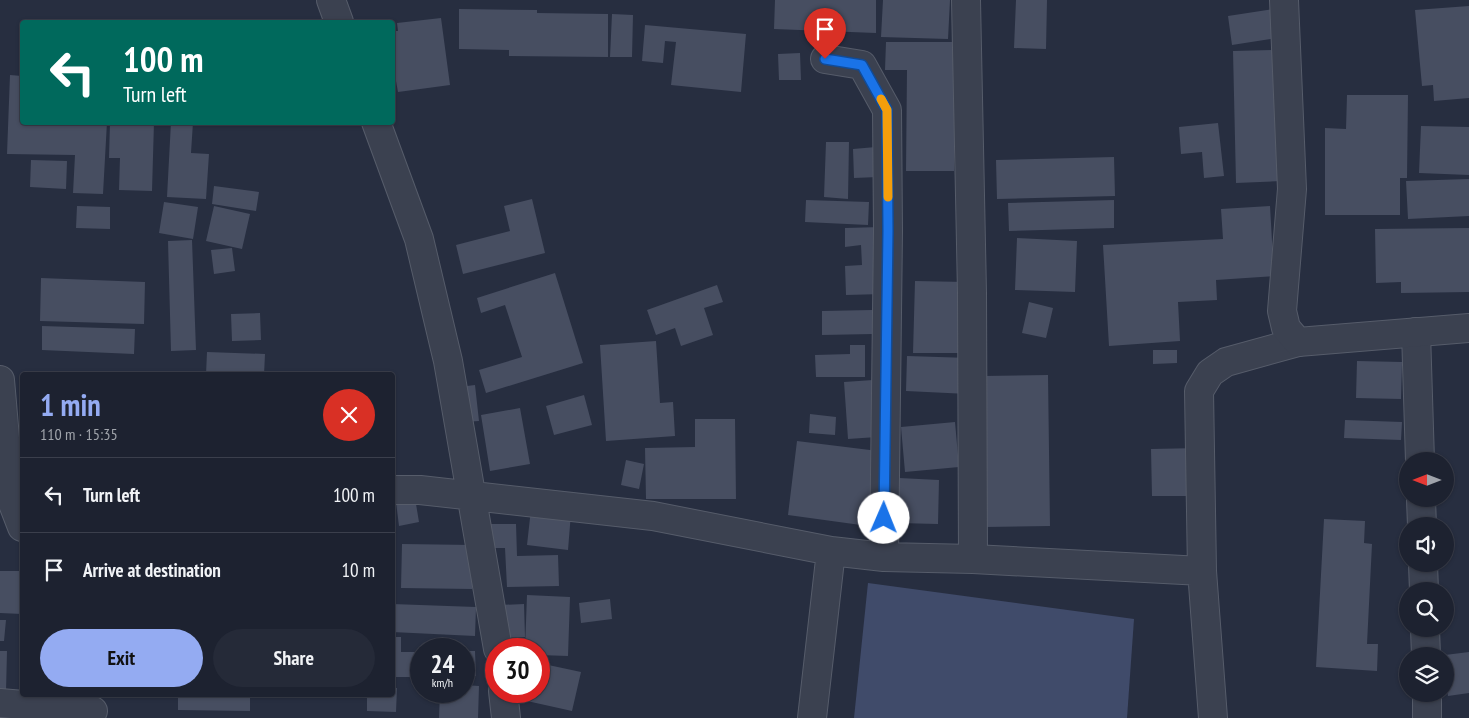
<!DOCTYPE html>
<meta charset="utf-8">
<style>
body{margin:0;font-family:"PT Sans Narrow",sans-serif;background:#252a38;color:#f1f3f6;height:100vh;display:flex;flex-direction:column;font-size:19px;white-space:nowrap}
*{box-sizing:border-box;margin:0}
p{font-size:16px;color:#a0a4ab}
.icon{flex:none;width:28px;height:28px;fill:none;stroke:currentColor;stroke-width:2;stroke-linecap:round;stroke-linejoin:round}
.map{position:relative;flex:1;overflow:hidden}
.drawer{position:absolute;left:20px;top:372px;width:375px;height:325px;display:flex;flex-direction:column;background:#1d2230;border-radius:5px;box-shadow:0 1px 4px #0004,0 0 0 1px #3b3f4c}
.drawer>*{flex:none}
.hud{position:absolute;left:20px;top:20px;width:375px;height:105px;border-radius:5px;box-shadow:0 1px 4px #0004,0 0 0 1px #3b3f4c;background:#00695c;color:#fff;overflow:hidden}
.needle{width:32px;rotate:270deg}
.buttons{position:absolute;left:1399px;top:452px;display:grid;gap:10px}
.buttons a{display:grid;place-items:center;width:55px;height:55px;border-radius:50%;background:#1d2230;box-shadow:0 1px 4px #0004,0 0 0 1px #3b3f4c;font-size:25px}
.speed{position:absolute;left:410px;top:638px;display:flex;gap:10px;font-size:25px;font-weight:700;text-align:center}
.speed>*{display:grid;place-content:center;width:65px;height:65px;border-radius:50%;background:#1d2230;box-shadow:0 1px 4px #0004,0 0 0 1px #3b3f4c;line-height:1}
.speed small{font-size:12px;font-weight:400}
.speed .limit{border:8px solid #d22;background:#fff;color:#111}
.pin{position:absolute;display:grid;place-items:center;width:42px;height:42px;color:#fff;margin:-51px -21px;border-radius:50% 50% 50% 0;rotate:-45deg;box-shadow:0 0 5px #0007}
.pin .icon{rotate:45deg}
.me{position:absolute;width:55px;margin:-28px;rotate:1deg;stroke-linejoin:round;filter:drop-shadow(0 0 4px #0008)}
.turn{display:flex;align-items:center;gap:18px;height:105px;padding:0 20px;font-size:22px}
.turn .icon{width:65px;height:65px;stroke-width:2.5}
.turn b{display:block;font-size:35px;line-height:42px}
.round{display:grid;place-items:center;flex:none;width:52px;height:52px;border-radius:26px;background:#252a38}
.overview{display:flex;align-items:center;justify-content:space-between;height:85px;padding:0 20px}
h1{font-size:30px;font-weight:800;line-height:38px;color:#94abf2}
.action{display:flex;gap:10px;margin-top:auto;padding:10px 20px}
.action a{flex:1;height:58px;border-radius:30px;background:#94abf2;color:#111;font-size:20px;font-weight:800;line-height:58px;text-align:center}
.action a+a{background:#252a38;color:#f1f3f6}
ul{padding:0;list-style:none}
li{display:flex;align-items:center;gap:15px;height:75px;padding:0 20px;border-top:1px solid #3b3f4c}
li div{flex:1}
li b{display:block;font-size:19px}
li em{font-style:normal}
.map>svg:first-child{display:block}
.water{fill:#404b6a}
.building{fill:#474e61}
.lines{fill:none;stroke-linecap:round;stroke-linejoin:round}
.minor-casing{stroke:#565c6a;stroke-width:30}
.tertiary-casing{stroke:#565c6a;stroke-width:30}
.minor{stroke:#3b4150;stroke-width:28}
.tertiary{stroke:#3b4150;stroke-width:28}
.route-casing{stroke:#114b97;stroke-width:12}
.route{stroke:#1a73e8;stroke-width:9}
.slow{stroke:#f59e0b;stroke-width:9}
</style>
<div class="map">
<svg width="1469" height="718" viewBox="0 0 1469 718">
<rect width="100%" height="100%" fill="#272e40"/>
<path class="water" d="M868,583L1134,619L1127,718H854Z"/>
<path class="building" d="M775,0H876V33L774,29Z
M883,0H950L948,39L881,37Z
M1016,0H1047L1046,49L1014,48Z
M1469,6V98L1434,101L1433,85L1422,86L1415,10Z
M459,9L537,10V13L608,14V57L509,56V50L459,49Z
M1273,9L1277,38L1232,45L1228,16Z
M612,14L633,15L632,57H610Z
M441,18L450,85L398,92L394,70L392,71V31H398L397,23Z
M645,25L746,34L741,92L671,85L676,42L665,41L663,63L642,61Z
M886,42H955L954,171H906L907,70H885Z
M1277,50L1281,181L1236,183L1233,51Z
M800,53L801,80H779L778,54Z
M10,75L22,76V122H107L103,194L73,193L75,155L7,154Z
M1347,95H1408L1407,178H1400V215H1325V128L1346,129Z
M110,122H154L152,191L119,190L120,158H109Z
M171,122H193L191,153L209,154L206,199L167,197Z
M1218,123L1224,176L1204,178L1202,152L1181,154L1179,127Z
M1421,126L1469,127V175L1419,173Z
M826,142H849L848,199L824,197Z
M876,147L878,177L854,178L853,149Z
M1114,157L1115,196L997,199L996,160Z
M31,160L67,161L66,189L30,187Z
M1469,179V216L1408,219L1406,181Z
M214,186L259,192L256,211L212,204Z
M532,199L545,253L463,274L456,245L510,231L504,206Z
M806,200L869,202L868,225L805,222Z
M1114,200V228L1009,231L1008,203Z
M164,202L198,207L193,239L159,233Z
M77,206L110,207V229L76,228Z
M214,206L250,214L242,249L206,241Z
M1270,206L1274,276L1216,280L1217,300L1178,302L1180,341L1109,346L1103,245L1223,239L1221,209Z
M881,227L883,294L846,295L845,266L862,265L861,245L845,247V228Z
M1469,228V292L1401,293V282L1376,283L1375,229Z
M1017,238L1077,241L1075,292L1015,290Z
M192,240L196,350L171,351L168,241Z
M232,248L235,271L214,274L211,250Z
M555,273L583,363L486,393L479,370L522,357L505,305L481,313L477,298Z
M41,278L145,282L144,324L40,321Z
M915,281L966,282L965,353H913Z
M717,285L723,302L704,308L713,335L681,346L675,328L656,335L647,310Z
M1029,302L1053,308L1046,338L1022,333Z
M872,310L873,334L822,335V311Z
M260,313L261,340L232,341L231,314Z
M42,326L135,329L134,354L42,350Z
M656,341L660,403L673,402L675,436L606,441L600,345Z
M850,345H865V377H816L815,355L850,354Z
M1153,350H1177V363L1153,364Z
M207,352L265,354L264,375H206Z
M907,356L970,358L968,394L906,391Z
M1357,361L1402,362L1401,399L1356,398Z
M1048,375L1050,526L985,527L983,376Z
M873,380L877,437L848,439L844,382Z
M475,385L479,421L463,422L459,387Z
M584,395L592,425L554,435L546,406Z
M520,408L530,464L490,471L481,415Z
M810,414L836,417L835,435L809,433Z
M695,419H735L736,499H646L645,448L695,447Z
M1345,420L1402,422L1401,440L1344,438Z
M955,422L959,467L905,472L901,427Z
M797,441L878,451L868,526L788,515Z
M1200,448L1201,496H1152L1151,449Z
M626,460L644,464L639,489L621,485Z
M899,478L939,480L938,524L898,523Z
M415,498L419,522L399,526L396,502Z
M531,509L571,513L568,550L527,545Z
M1324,519L1365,521L1364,543L1372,544L1367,644H1378L1377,671L1316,667Z
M489,524H516L517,556L558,555L559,586L507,587L505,548H489Z
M402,544L473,545L472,589L401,588Z
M0,571H19V590L22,591V614L0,613Z
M527,595L570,597L568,656L539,655V649H525Z
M610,599L612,619L581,623L579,603Z
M392,604L476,607L475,636L392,632Z
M524,604L525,637L501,638L499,605Z
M0,620H6L4,641H0Z
M392,637H401V652H421V677H392Z
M0,651H7L6,692H0Z
M464,651H475L476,676H464Z
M1469,652V693L1448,696L1445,677V655Z
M539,663L581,672L572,711L527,701L530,691H539Z
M464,685L479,686L478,718H439L440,691H464Z
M392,688H397L396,712L367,711V695H392Z
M180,695H250V711L178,710V698H180Z"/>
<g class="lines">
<defs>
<path id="minor" d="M331,0L339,22
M966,0L972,293L973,559
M825,59L862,65L887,110L888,231L884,557
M376,122L419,239L448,361L498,649
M1416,332L1420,461
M0,380L10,496L22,527
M392,490H420L653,516L831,551L884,557L973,559L1202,571
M1421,499L1422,526
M1423,564L1424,591
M1425,629L1426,656
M503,691L506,718
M1427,694V718
M0,703L93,711
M812,718L831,551
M1213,718L1202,571L1199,391L1210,373L1226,362L1298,342"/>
<path id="tertiary" d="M1284,0L1292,189L1282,311L1286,328L1298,342L1469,328"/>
</defs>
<use href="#minor" class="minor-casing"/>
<use href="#tertiary" class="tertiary-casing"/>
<use href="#minor" class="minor"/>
<use href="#tertiary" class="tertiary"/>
</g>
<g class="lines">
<defs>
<path id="route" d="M825,59L862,65L887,110L888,231L884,518"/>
</defs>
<use href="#route" class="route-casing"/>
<use href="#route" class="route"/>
<path class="slow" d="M881,99L887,110L888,197"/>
</g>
</svg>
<div class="buttons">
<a><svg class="needle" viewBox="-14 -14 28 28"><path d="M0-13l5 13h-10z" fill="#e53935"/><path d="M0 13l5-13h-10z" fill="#a0a4ab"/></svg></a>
<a><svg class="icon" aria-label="sound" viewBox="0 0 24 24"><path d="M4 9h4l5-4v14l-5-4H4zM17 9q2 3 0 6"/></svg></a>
<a><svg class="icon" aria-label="search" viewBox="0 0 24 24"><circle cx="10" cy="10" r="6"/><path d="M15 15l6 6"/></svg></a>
<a><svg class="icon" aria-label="layers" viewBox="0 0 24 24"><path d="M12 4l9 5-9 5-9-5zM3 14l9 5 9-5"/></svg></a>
</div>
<div class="speed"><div>24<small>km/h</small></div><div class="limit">30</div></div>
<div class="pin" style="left:825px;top:59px;background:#d93025"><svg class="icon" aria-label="arrive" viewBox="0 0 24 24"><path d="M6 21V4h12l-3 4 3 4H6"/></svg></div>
<svg class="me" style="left:884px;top:518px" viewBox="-20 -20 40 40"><circle r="19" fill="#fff"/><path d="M0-13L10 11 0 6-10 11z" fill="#1a73e8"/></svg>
<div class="hud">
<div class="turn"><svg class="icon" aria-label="left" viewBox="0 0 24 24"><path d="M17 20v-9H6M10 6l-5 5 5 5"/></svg><div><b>100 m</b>Turn left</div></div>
</div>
<section class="drawer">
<div class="overview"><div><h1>1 min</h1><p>110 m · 15:35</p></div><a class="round" style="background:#d93025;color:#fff"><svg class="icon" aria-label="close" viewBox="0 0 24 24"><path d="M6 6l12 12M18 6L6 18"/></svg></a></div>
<ul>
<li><svg class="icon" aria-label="left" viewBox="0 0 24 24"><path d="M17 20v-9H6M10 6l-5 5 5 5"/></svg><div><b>Turn left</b></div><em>100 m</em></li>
<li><svg class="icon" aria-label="arrive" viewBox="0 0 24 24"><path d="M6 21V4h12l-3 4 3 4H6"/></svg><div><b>Arrive at destination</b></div><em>10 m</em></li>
</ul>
<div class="action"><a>Exit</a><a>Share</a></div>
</section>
</div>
